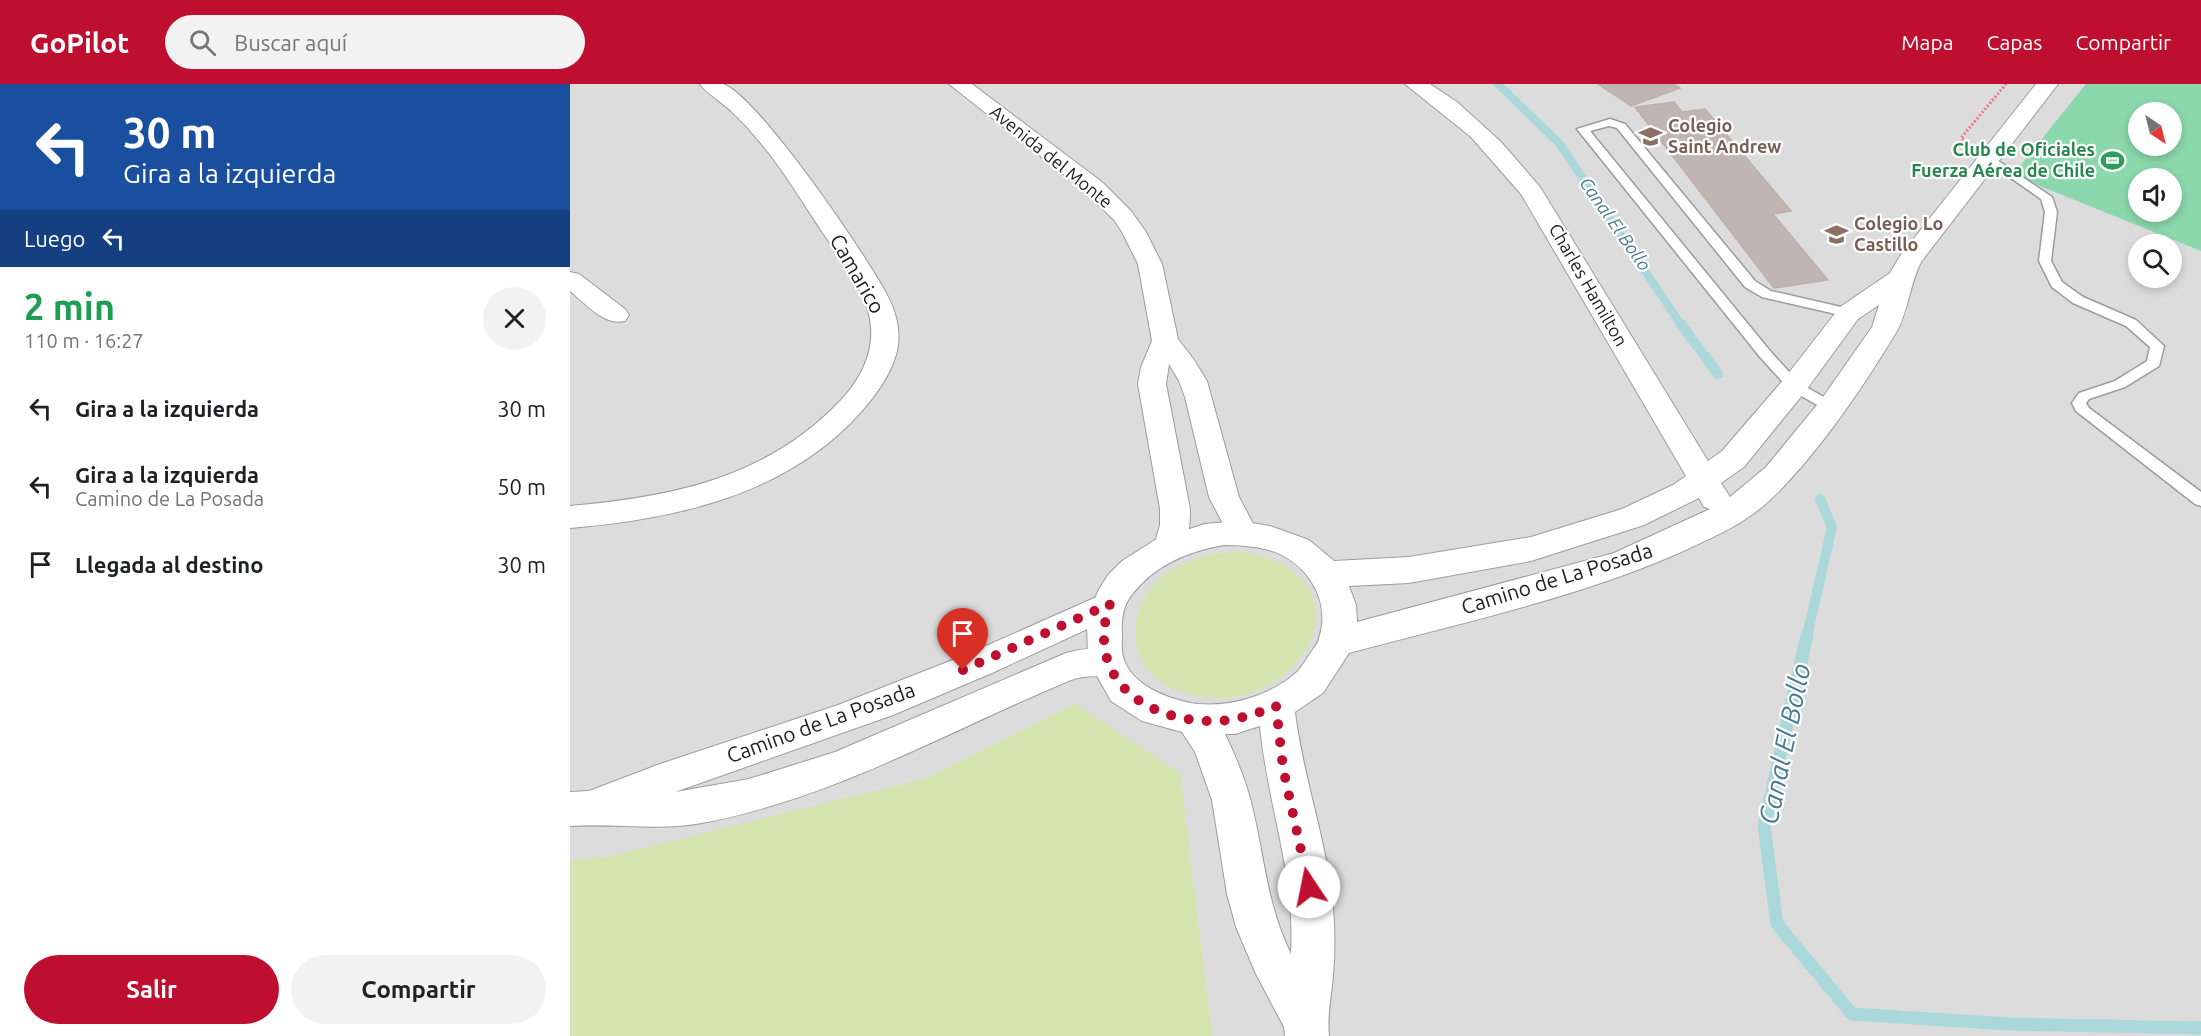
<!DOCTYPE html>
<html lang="es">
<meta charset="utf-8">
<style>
body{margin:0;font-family:Ubuntu,sans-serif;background:#f2f2f2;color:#202124;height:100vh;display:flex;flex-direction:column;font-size:22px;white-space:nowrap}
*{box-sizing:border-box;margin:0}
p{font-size:20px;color:#757577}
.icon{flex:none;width:33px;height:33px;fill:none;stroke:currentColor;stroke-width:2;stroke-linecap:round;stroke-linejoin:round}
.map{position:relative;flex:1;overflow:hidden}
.sheet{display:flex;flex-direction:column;background:#fff;width:570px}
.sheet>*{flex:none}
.top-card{background:#1a4fa0;color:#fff;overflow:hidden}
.needle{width:39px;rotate:145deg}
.tools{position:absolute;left:1558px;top:18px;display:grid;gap:12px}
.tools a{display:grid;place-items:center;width:54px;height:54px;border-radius:50%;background:#fff;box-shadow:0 3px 9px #0003;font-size:30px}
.pin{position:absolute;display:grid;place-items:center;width:51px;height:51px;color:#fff;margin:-62px -26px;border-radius:50% 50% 50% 0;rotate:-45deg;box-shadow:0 0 6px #0007}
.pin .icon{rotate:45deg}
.me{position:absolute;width:66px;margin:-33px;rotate:349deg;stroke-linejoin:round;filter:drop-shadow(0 0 4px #0008)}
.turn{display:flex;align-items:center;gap:21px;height:126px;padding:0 24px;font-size:27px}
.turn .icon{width:78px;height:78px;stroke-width:2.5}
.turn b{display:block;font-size:42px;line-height:51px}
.then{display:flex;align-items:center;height:57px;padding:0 24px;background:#0003;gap:12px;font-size:22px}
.round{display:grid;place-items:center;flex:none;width:63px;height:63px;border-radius:32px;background:#f2f2f2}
.summary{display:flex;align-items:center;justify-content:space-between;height:102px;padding:0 24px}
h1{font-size:36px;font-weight:600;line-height:45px;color:#1e9e55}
.action{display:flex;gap:12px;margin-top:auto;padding:12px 24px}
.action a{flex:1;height:69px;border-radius:36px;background:#bf0f30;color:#fff;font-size:24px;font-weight:600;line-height:69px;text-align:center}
.action a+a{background:#f2f2f2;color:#202124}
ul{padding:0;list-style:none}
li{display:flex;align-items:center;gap:18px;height:78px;padding:0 24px}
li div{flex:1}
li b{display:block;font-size:22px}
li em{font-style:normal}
header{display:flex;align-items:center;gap:36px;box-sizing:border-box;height:84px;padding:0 30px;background:#bf0f30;color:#fff}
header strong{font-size:28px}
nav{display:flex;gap:33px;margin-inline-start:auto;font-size:21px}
.search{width:420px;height:54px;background:#f2f2f2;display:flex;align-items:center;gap:15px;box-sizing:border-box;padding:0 21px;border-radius:33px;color:#757577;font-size:22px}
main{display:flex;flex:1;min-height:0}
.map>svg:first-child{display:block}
.residential{fill:#dddcdc;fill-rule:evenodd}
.grass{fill:#d4e5b0}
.pitch{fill:#8ad8ab;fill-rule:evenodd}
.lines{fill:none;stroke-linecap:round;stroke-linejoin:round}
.stream-far2{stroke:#aad7d9;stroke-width:8}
.stream-far1{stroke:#aad7d9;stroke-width:10}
.stream{stroke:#aad7d9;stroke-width:13}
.building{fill:#bfb5b3;stroke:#c0afa9;stroke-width:1.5}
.service-casing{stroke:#9c9c9c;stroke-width:3}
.minor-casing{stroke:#9c9c9c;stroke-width:2}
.tertiary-casing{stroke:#9c9c9c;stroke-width:2}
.path{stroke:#ef7781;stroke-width:3;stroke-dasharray:2 2;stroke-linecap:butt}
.service{fill:#fff;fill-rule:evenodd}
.minor{fill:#fff;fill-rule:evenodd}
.tertiary{fill:#fff;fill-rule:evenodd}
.route{stroke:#bf0f30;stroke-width:10;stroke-dasharray:0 18}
.labels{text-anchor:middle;stroke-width:4.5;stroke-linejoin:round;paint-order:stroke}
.far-education-label{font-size:18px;font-weight:bold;fill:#785e54;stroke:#fff;text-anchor:start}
.far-leisure-label{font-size:18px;font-weight:bold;fill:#27864d;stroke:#fff;text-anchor:end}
.far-street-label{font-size:18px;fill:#1f1f1f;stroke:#fff}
.far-water-label{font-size:18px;font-style:italic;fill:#487a91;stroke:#fff}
.street-label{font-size:21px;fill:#1f1f1f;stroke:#fff}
.near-water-label{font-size:27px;font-style:italic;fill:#487a91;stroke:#fff}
</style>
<header>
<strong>GoPilot</strong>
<div class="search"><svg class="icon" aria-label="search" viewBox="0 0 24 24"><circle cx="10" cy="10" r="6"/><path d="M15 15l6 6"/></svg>Buscar aquí</div>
<nav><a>Mapa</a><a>Capas</a><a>Compartir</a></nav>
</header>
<main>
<section class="sheet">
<div class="top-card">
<div class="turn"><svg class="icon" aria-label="left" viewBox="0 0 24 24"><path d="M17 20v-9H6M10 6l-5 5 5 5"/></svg><div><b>30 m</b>Gira a la izquierda</div></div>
<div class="then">Luego<svg class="icon" aria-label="left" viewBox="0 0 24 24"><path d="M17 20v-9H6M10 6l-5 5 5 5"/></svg></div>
</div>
<div class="summary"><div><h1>2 min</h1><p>110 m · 16:27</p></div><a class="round"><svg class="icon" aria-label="close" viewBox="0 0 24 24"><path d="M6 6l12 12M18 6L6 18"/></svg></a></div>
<ul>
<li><svg class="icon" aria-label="left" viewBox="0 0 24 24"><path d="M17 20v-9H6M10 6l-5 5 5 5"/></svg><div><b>Gira a la izquierda</b></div><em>30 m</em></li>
<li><svg class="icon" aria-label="left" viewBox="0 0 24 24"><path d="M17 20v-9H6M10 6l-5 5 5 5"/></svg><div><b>Gira a la izquierda</b><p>Camino de La Posada</p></div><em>50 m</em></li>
<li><svg class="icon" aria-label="arrive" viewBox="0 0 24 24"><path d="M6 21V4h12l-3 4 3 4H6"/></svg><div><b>Llegada al destino</b></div><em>30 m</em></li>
</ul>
<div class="action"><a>Salir</a><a>Compartir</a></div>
</section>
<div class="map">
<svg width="1631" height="952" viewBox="0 0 1631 952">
<rect width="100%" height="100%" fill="#efeae6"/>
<path class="residential" d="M0,0H1631V952H0ZM1569,28H1602V62H1569ZM1569,94H1602V128H1569ZM1569,160H1602V194H1569Z"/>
<path class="grass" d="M667,467C826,491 715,659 600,603C555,581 555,525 591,494C612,475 640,470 667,467Z
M505,620L610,689L642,952H0V776L37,773L357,694Z"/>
<path class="pitch" d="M1516,0H1631V167L1443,91ZM1569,28H1602V62H1569ZM1569,94H1602V128H1569Z"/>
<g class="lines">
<path class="stream-far2" d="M928,0L989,59L1112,242"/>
<path class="stream-far1" d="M1111,240L1148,290
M1237,552L1262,443L1250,415"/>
<path class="stream" d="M1237,551L1194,742L1207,840L1282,930L1440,940L1631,944"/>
</g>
<path class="building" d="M1028,0H1103L1110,4L1061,22Z
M1104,18L1112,28L1135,25L1221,127L1203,130L1258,196L1204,204L1065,23Z"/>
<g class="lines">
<defs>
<path id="service" d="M1040,35L1055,40L1185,197L1201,207L1284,226L1286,229L1279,233L1192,213L1175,203L1047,44L1039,42L1020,47L1200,267L1229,299L1266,320L1268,323L1266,326H1256L1219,305L1190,273L1007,45Z
M1418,70L1482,113L1487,128L1481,177L1492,198L1513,213L1566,236L1594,262L1589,282L1555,303L1519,315L1516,319L1519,324L1631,408V422L1625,420L1506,327L1502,319L1509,309L1545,297L1577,277L1580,263L1556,242L1503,219L1482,203L1469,177L1475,128L1471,115L1414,75L1412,73Z"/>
<path id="minor" d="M130,0C136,0 147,0 153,0C188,12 300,176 318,213C326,228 330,245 328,262C324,286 307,310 291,328C217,411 106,435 0,444V422C103,413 198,394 272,315C298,286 310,253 294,215C283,190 266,168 251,146C229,113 209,79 183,50C173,38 162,27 150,18C143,12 135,7 130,0Z
M379,0H402L532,98L561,127L576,148L592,180L608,255L624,276L637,297L669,413L688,449L684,457L673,461L662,457L639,413L615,313L609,297L599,280L596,300L620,425C620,441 619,456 611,470L600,474L589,470L584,462L590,441V425L568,300L571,283L582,257L568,180L552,148L545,137L516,108Z
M0,188L9,190L55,225L59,231L55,237C34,242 16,220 0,207Z
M540,507L552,511L556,520L552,529L422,589L323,631L105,708L179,695L265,668L496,569C514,564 532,563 550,569L555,579L550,589C534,594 517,590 501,596C378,647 265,714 132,739C89,747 44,739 0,742V708L19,707L90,680L268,621L398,570Z"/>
<path id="tertiary" d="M835,0H860L887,18L931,58L970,103L1138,377L1152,367L1214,295L1270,223L1320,189L1330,172L1466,0H1488L1351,178C1340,200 1338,227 1327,247C1294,302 1241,381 1192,423C1168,443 1137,456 1109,469C1004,515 889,539 779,569L753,609L725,628C733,694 757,757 763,823C765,846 765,869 763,892C761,913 757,932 759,952H715L714,943L686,890L666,843L657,810L642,716L625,668L612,648L572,637L541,617L518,576L517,536L528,507L538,491L552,477L585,456L635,440L669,437L700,442L739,456L764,477L839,473L961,453L1052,425L1103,401L1116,392L951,110L901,53ZM1309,221L1302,243L1251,316L1196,383L1160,413L1151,399L1174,383L1234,309L1288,235ZM1129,414L1134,423L1140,425L1044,469L787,538L786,521L779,502L839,499L961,477L1074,441ZM654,461C669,461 684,462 699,466C736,477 762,516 749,554C748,560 743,565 740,570C736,575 732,583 727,588C700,612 657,625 621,619C596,614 561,601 553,573C551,566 552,557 552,550C551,535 553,520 564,508C587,480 619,467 654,461ZM690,642C697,719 726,791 721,870C696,820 694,767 680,714C674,692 665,671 655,650H665Z"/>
</defs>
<use href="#service" class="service-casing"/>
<use href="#minor" class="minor-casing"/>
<use href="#tertiary" class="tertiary-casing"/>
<path class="path" d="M1397,58L1391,54L1436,0"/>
<use href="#service" class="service"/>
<use href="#minor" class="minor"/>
<use href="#tertiary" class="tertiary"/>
</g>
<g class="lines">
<path class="route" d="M393,586L540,520C514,594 576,638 644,637C665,637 686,630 706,622L713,684L739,803"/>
</g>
<defs>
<symbol id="school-bare" viewBox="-9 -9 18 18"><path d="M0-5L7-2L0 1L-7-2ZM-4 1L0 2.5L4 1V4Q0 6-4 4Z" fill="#8d6e63" stroke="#fff" stroke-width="2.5" paint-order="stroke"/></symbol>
<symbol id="stadium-bare" viewBox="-9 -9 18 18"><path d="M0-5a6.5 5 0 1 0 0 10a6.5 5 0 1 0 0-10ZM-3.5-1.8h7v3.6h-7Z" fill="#2e9e5b" stroke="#fff" stroke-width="2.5" paint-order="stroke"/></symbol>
</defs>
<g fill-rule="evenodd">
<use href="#school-bare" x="1064" y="36" width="33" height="33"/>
<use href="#stadium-bare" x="1526" y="60" width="33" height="33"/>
<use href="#school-bare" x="1250" y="134" width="33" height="33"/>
</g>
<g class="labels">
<g class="far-education-label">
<text x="1098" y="48">Colegio<tspan x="1098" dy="21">Saint Andrew</tspan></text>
<text x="1284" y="146">Colegio Lo<tspan x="1284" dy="21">Castillo</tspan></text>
</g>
<g class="far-leisure-label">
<text x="1525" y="72">Club de Oficiales<tspan x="1525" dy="21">Fuerza Aérea de Chile</tspan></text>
</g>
<g class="far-street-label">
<text transform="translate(481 73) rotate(39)" y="6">Avenida del Monte</text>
<text transform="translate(1018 201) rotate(60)" y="6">Charles Hamilton</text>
</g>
<g class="far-water-label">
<text transform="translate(1045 140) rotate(55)" y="6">Canal El Bollo</text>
</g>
<g class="street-label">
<text transform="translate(287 190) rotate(60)" y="7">Camarico</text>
<text transform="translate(987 495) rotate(-17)" y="7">Camino de La Posada</text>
<text transform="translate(251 639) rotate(-20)" y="7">Camino de La Posada</text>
</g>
<g class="near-water-label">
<text transform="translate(1215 660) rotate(-78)" y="9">Canal El Bollo</text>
</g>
</g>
</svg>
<div class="tools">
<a><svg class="needle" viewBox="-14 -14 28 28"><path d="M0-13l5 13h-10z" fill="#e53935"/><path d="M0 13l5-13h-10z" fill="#757577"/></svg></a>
<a><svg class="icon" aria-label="sound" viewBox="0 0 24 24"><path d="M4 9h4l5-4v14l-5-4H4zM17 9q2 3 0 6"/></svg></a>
<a><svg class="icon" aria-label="search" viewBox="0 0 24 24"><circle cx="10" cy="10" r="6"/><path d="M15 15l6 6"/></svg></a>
</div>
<div class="pin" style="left:393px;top:586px;background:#d93025"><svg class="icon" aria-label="arrive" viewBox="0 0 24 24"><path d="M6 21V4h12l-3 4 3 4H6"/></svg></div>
<svg class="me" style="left:739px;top:803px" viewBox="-20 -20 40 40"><circle r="19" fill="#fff"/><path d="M0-13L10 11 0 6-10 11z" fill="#bf0f30"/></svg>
</div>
</main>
